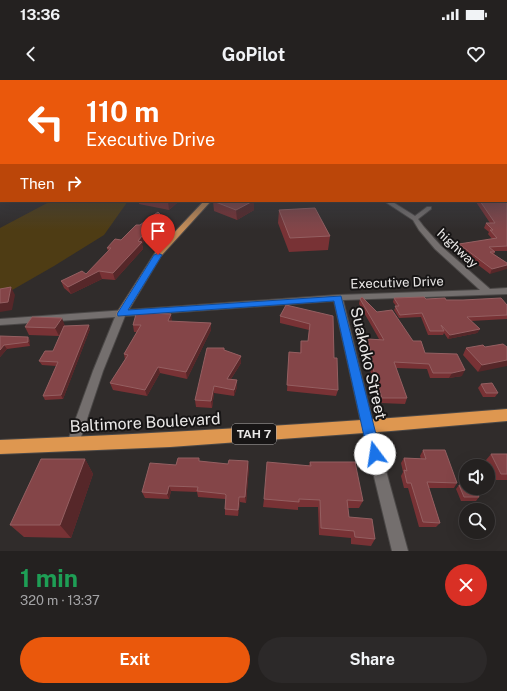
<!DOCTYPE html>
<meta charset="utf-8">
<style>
body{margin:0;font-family:"Public Sans",sans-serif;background:#2c2929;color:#f1f3f6;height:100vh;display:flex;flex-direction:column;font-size:15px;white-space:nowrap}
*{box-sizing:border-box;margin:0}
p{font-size:13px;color:#a3a3a5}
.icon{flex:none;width:22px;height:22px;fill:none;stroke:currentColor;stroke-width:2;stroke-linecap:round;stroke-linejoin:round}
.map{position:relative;height:471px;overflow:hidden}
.sheet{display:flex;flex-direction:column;background:#242120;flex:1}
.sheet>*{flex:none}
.guide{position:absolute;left:0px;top:0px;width:507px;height:122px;box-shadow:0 4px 16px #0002,0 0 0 1px #413e3e;background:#ea580c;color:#fff;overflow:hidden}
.fabs{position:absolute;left:459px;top:379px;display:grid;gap:8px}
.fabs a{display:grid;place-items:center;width:36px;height:36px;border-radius:50%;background:#242120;box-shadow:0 4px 16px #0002,0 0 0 1px #413e3e;font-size:20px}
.pin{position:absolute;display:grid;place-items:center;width:34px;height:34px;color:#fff;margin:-41px -17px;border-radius:50% 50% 50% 0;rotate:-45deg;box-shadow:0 0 4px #0007}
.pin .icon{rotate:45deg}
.me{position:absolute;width:44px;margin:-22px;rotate:346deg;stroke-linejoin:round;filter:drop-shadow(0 0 3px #0008)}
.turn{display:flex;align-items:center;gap:14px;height:84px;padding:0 20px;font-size:18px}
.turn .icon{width:52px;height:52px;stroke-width:2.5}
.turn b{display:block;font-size:28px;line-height:34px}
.then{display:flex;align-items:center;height:38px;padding:0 20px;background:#0003;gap:8px;font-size:15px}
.round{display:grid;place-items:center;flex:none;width:42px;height:42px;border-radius:21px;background:#2c2929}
.summary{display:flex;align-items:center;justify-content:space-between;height:68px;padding:0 20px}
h1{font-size:24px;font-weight:700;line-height:30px;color:#1e9e55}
.primary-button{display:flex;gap:8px;margin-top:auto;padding:8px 20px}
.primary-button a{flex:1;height:46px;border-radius:24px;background:#ea580c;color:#fff;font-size:16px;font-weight:700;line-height:46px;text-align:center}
.primary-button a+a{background:#2c2929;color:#f1f3f6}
.status{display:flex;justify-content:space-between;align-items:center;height:28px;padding:0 20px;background:#242120;direction:ltr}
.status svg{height:11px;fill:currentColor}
header{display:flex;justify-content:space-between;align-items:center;height:52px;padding:0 20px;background:#242120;font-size:18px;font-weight:700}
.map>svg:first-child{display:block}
.green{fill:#4e3c14}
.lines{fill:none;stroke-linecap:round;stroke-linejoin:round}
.minor-casing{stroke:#4b4847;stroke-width:2}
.primary-casing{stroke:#4b4847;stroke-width:2}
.trunk-casing{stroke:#4b4847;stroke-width:2}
.minor{fill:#746f6e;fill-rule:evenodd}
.primary{fill:#c48d58;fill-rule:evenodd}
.trunk{fill:#de9750;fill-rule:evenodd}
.wall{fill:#783235}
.shaded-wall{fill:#562729}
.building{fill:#844548;stroke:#945f61}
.route{fill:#1a73e8;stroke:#114b97}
.labels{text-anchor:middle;stroke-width:4;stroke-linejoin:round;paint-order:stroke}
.shield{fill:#171515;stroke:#aba9a9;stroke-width:1}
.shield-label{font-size:12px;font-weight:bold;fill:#ebe9e8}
.street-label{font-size:13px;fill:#ebe9e8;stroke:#171515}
.near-street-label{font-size:16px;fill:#ebe9e8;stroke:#171515}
</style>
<div class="status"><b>13:36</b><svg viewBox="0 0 49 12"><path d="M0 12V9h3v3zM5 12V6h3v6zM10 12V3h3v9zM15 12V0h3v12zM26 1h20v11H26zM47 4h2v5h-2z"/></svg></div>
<header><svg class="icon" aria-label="back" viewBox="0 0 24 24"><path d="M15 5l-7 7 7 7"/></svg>GoPilot<svg class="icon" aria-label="heart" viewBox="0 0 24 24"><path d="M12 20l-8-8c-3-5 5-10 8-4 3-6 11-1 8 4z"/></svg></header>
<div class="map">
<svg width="507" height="471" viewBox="0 0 507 471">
<rect width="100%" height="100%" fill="#302c2b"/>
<path class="green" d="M51,121H128L104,155L54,186L0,217V148Z"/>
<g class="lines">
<defs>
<path id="minor" d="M1,108V112L0,113V109Z
M384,121H391L415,136L427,127H431V129L418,139L424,147L441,166L490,209L507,208V214L343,220L374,347L408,471H392L362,347L334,221L125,236L103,291L79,363L77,367L73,369L69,367L67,363L93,291L115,237L0,245V239L338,215L480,210L435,169L419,150L413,140Z"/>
<path id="primary" d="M204,121H211L161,176L125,236H117L116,234L155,173Z"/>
<path id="trunk" d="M507,329V341L391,351L170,367L0,374V360C169,353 338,343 507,329Z"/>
</defs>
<use href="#minor" class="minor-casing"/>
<use href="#primary" class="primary-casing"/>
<use href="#trunk" class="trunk-casing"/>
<use href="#minor" class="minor"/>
<use href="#primary" class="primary"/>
<use href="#trunk" class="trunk"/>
</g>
<path class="wall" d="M507,115V171H495L494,174L507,183L490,194L457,169L459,164L492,159L488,154L489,152L484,148L486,143H490L476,122L477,121H506Z
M139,121H178V122L169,130L139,124Z
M213,121H254V130L237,140L214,131Z
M279,130L330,156L328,170L289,172L278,143Z
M160,138L164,139L165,145L155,153L151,152L142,164L143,169L115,200L102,199L71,214L64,208L61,201L86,194L108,171L107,168L121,160L140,145Z
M394,218L446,220L507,225V239L471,241L480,249L477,253L448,259L444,253L443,255H428L421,237L399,238L394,230L396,226L393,222Z
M360,219L377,232L413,261L425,273L462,296L449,298H430L427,289L396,288L407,318L405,324L380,323L370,290L371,288L366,264L368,259H379L359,224Z
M280,236H333L334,278L338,310L336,316L287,311L289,272L300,273L301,261H308L309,250L280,243Z
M172,240V242L211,243V250L187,299L160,293L147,316L113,310L110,303L125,280L124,274L137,252H134L133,245Z
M65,246L90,249L63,319L45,320L43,316L56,286L42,285L39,281L53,271L62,250L59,256L29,255L25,247Z
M0,256L28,257L30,261V266L7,269L0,277Z
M503,264L478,292L463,275L466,268L485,267Z
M224,270L241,276V283L231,299L237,300V307L234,316L214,313L212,328L196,327L195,320Z
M481,304L498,313L495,317H483L478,308Z
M423,370L457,403L454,408H429L440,443L436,447H419L408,408H404L401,396L403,392L401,383L404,378L421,379L420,376Z
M491,374H507V400H496L486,380Z
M199,378V381L249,387L246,423L240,422L238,436L225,435V429L226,420L225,419L198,417L197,412L171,411L169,419L145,418L142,412L176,385Z
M85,379L93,394L71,458L24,457L10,445Z
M310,382L363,421L359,428H348L349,437L375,459L371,466L351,464V458L319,455L318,427H298V430L263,427L264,419L309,385Z
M459,405L479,417L476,421H461L456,409Z"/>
<path class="shaded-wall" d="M168,121H178V122L169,130Z
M253,121H254V130L237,140L236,130Z
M160,134L161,140L164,139L165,145L155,153L154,146L157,137Z
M150,146L151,152L142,164L143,169L115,200L113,193Z
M507,185V189L490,194L492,189Z
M99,191L102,199L71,214L68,207Z
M11,207L15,215L12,230L0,232V223Z
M171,234L172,240L170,248L168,241Z
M62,238L65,246L59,256L55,248Z
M211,243V250L187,299L186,292Z
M89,245L90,249L63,319L61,315Z
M480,249L477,253L448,259L450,255Z
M28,257L30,261V266L28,262Z
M4,265L7,269L0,277V270Z
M241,276V283L227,305V299Z
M507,280V286L478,292L482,285Z
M158,287L160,293L147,316L145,310Z
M465,290L462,296L449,298L452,293Z
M237,300V307L234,316V310Z
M214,306V313L212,328L211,321Z
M85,379L93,394L71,458L60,445Z
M248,381L249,387L246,423L245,417Z
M169,406L171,411L169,419L167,414Z
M239,417L240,422L238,436V430Z"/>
<path class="building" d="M0,84H1V103H0Z
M506,84H507V94H506Z
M506,114L507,115V166L489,167L495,172H490L507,183V185L492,189L459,164L497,158L490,150H493L486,143H495L480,121H506Z
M213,121H253L236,130Z
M315,128L330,156L290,158L279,130Z
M158,132L160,134L157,137L164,139L154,146H150L138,161L142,162L113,193L99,191L68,207L61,201L82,191L86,194L111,168H107L115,159L121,160L136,145H140Z
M11,207L8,222L0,223V209Z
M362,217L377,232L392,230L413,261H421L425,273L457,274L465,290L452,293H433L429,284L394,282L407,318H382L372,285H373L368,259L384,260L360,219Z
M424,217L426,219L445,218L446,220H463L501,218L507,225V235L467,237L480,249L450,255L441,245L444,251H430L422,233L400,235L395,226H399L394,218Z
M286,225L333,236L334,278H337L338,310L287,305L289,272L301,273V261H308L310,244L280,236Z
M150,233L171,234L168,241L211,243L186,292L158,287L145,310L110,303L128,275L124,274L141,245H133L136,234Z
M32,237L62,238L55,248L25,247Z
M89,245L61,315L43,316L58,282L39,281L45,271H53L64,246Z
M0,256L28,257V262L4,265L0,270Z
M503,264L507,267V280L482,285L466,268L483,265L485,267Z
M207,268H224V270L241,276L227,299L237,300L234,310L214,306L211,321L195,320Z
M492,303L498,313H486L481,304Z
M423,370H445L457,403L427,402L440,443L423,442L411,403H407L404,390L407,391L404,378L426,379Z
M491,374H507V394H501Z
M178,378H199V381L228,384L229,380L248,381L245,417H239L238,430L225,429L226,415L225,414L197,411L198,407L169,406L167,414L142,412L150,383L176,385Z
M41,379H85L60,445H10Z
M267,382L311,386L310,382H355L363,421L347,420L349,437L372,439L375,459L355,457L354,451L321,448L320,420L299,419V422L264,419Z
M459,405L466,406V408H475L479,417H464Z"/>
<linearGradient id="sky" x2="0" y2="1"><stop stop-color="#1a1818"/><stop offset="0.56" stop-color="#484b55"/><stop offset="1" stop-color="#484b55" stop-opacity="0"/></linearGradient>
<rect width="507" height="150" fill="url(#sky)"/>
<path class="route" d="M158,173L162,175L128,230L341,216L381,374L379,378L375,380L370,378L368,374L334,221L118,236L117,234L154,175Z"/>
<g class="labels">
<rect class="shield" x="232" y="344" width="44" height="20" rx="3"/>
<g class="shield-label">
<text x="254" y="358">TAH 7</text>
</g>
<g class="street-label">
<text transform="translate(458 168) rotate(43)" y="5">highway</text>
<text transform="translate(397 202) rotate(-2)" y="5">Executive Drive</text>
</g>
<g class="near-street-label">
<text transform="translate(369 283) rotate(77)" y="6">Suakoko Street</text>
<text transform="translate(145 342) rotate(-3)" y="6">Baltimore Boulevard</text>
</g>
</g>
</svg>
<div class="fabs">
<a><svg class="icon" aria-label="sound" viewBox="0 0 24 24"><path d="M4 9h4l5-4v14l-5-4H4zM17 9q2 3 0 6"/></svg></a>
<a><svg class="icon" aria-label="search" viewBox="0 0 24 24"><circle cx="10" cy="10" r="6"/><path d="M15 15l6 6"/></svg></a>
</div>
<div class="pin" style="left:158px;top:175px;background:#d93025"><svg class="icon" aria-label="arrive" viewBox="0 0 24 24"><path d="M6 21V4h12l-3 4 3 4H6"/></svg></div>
<svg class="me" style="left:375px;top:374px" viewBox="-20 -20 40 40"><circle r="19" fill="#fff"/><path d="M0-13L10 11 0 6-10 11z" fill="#1a73e8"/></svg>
<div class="guide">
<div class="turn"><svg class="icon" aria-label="left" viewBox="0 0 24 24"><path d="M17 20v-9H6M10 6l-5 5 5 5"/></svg><div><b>110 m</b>Executive Drive</div></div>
<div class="then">Then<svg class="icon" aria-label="right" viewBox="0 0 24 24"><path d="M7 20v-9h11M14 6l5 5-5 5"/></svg></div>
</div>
</div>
<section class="sheet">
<div class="summary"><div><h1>1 min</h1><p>320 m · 13:37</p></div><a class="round" style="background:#d93025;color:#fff"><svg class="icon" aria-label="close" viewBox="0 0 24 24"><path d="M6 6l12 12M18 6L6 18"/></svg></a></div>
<div class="primary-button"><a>Exit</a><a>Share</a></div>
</section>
